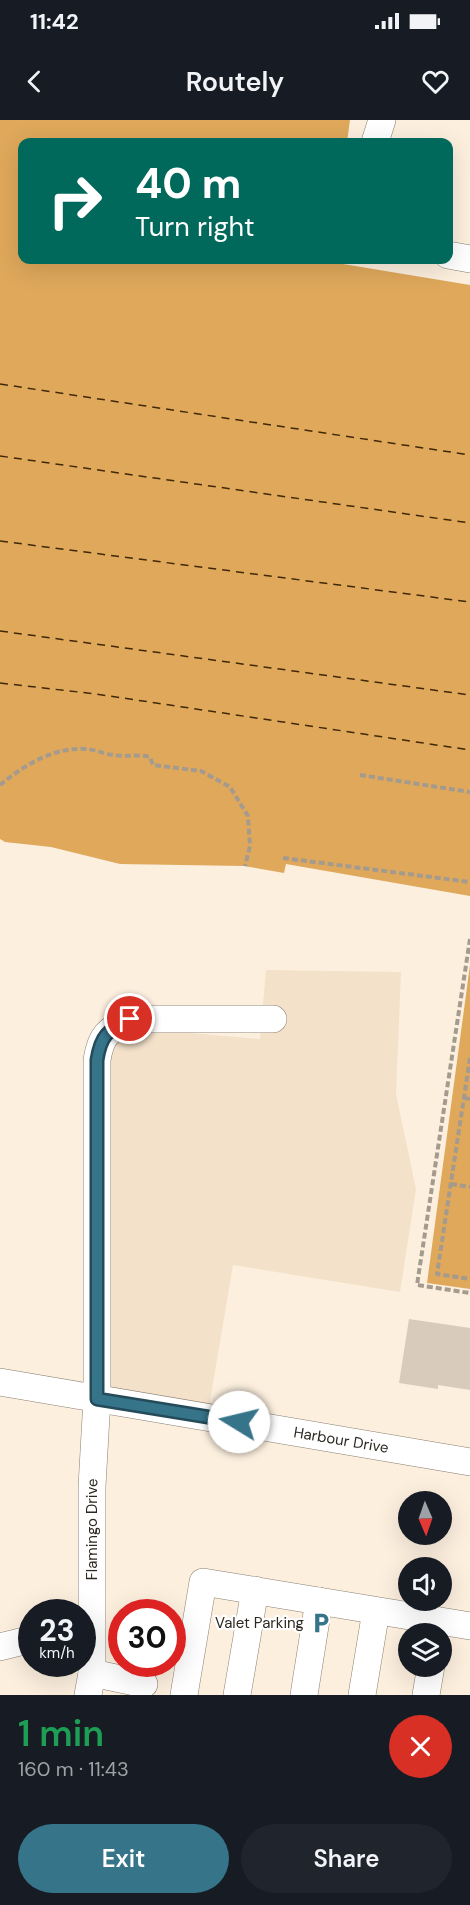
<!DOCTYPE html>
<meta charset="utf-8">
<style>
body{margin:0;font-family:"DM Sans",sans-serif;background:#20242c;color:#f1f3f6;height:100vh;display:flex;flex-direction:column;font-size:22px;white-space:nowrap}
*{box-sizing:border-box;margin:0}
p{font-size:20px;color:#9ea1a6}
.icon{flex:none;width:33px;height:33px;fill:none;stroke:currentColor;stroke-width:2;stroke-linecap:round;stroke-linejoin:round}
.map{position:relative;height:1575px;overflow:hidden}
.drawer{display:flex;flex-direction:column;background:#171b24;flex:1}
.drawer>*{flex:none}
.guide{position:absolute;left:18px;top:18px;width:435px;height:126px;border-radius:12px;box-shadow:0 6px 24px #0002;background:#00695c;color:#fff;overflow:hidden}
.needle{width:39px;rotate:178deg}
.controls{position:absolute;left:398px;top:1371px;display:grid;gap:12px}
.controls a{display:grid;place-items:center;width:54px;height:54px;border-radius:50%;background:#171b24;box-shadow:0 6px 24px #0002;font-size:30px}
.speed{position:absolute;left:18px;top:1479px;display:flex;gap:12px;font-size:30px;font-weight:700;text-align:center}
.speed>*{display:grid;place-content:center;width:78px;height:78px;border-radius:50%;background:#171b24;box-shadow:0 6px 24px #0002;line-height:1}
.speed small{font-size:15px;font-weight:400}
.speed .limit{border:9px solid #d22;background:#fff;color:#111}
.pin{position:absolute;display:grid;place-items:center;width:51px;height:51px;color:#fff;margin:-26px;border:3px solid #fff;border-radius:50%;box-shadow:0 2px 6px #0007}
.me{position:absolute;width:66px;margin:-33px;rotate:279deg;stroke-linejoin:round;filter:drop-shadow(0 0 4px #0008)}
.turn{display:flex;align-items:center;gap:21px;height:126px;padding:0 18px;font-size:27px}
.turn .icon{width:78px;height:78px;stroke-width:2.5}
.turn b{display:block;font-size:42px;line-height:51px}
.round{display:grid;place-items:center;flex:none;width:63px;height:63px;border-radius:32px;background:#20242c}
.summary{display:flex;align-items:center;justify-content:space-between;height:102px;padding:0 18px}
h1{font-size:36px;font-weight:600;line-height:45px;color:#1e9e55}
.primary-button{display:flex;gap:12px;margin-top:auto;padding:12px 18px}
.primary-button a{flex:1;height:69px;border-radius:36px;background:#36748a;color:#fff;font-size:24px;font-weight:600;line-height:69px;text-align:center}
.primary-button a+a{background:#20242c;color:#f1f3f6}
.status{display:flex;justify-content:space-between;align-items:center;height:42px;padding:0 30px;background:#171b24;direction:ltr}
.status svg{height:16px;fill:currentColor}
header{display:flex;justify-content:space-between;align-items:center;height:78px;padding:0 18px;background:#171b24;font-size:27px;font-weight:600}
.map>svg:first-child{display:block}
.built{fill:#f3e1ca}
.water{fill:#dfa85b}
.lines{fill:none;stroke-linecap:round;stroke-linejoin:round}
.ferry{stroke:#402907;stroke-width:1.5;stroke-dasharray:8 6;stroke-linecap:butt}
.building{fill:#d8cbbb}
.minor-casing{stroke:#8a7e6f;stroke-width:28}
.path{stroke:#a49b8e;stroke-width:4;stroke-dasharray:6 3;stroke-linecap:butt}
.minor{stroke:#fff;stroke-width:27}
.route-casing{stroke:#234b5a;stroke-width:15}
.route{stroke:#36748a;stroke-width:10}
.labels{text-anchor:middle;stroke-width:4.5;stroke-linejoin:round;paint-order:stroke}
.street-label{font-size:15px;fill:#2c2721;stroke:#fff}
.poi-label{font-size:15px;fill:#2c2721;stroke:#fff;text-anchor:end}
</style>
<div class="status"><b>11:42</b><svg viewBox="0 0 49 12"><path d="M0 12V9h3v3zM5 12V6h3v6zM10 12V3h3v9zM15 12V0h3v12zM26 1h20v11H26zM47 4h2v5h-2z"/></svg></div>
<header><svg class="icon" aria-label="back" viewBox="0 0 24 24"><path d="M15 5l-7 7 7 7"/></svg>Routely<svg class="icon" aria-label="heart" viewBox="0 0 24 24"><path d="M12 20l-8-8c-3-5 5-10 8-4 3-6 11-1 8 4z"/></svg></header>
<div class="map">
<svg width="470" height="1575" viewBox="0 0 470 1575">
<rect width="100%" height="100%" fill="#fcefde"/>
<path class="built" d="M266,850L401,852L396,974L416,1069L400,1172L233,1145L209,1287L86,1265L97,905L260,919Z"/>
<path class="water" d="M0,0H350L347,22H22V140H331V142L470,165V776L286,744L284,753L244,746L120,744L51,727L5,722L0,719Z
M470,845V1169L427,1163Z"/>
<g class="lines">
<path class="ferry" d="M0,264L470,335
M0,336L470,403
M0,421L470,482
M0,511L470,575
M0,563L96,574L470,630"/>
</g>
<path class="building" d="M409,1199L470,1208V1270L438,1265V1269L399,1263Z"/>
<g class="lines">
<defs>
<g id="minor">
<path d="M375,22L382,0"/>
<path d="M448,135L470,139"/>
<path id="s1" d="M0,1262L470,1342"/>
<path d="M0,1527L32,1519"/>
<path d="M92,1553L144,1564"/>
<path id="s2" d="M88,1575L92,1553V1366L97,1279V940C101,914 108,911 130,899H273"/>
<path d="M184,1575L203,1462L470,1506"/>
<path d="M237,1575L255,1470"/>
<path d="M304,1575L319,1481"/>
<path d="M362,1575L376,1491"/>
<path d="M426,1575L431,1546"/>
</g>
</defs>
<use href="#minor" class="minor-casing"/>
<path class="path" d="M360,655L470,672
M0,665C23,646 53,627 85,629C94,629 104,634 113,635C125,637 138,634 150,637L153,645L201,651L230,667L248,696L250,726L245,746
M283,738L470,762
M470,819L417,1165L470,1173
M470,938L437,1154L470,1159
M464,978L470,979
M451,1064L470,1067"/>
<use href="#minor" class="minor"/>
</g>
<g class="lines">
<defs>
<path id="route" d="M130,899C108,911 101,914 97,940V1279L239,1302"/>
</defs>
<use href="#route" class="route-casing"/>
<use href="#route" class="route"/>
</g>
<defs>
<symbol id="parking-bare" viewBox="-9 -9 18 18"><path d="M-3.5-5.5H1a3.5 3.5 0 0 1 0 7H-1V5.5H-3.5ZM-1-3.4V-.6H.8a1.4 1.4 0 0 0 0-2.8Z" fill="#36748a" stroke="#fff" stroke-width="2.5" paint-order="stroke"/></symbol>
</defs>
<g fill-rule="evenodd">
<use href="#parking-bare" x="306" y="1488" width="30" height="30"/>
</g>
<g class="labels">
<g class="street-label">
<text dy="5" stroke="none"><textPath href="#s1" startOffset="346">Harbour Drive</textPath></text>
<text dy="5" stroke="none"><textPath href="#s2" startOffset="166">Flamingo Drive</textPath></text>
</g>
<g class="poi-label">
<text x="304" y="1508">Valet Parking</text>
</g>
</g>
</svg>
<div class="controls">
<a><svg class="needle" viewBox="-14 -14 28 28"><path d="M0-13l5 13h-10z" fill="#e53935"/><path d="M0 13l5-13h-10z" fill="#9ea1a6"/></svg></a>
<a><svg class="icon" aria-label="sound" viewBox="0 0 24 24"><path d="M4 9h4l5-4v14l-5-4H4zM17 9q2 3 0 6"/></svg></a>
<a><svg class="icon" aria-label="layers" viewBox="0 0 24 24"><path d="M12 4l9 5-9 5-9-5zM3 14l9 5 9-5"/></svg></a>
</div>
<div class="speed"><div>23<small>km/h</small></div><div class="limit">30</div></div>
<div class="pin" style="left:130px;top:899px;background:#d93025"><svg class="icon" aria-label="arrive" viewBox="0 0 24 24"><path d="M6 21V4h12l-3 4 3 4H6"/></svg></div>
<svg class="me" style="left:239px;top:1302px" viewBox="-20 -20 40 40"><circle r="19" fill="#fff"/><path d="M0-13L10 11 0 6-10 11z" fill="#36748a"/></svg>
<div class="guide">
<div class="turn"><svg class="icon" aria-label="right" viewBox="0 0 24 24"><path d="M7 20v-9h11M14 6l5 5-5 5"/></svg><div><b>40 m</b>Turn right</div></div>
</div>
</div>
<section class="drawer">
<div class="summary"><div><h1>1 min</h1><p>160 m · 11:43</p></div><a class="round" style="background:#d93025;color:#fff"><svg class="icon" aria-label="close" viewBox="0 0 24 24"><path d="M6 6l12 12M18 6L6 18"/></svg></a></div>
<div class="primary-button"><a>Exit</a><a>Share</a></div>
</section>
